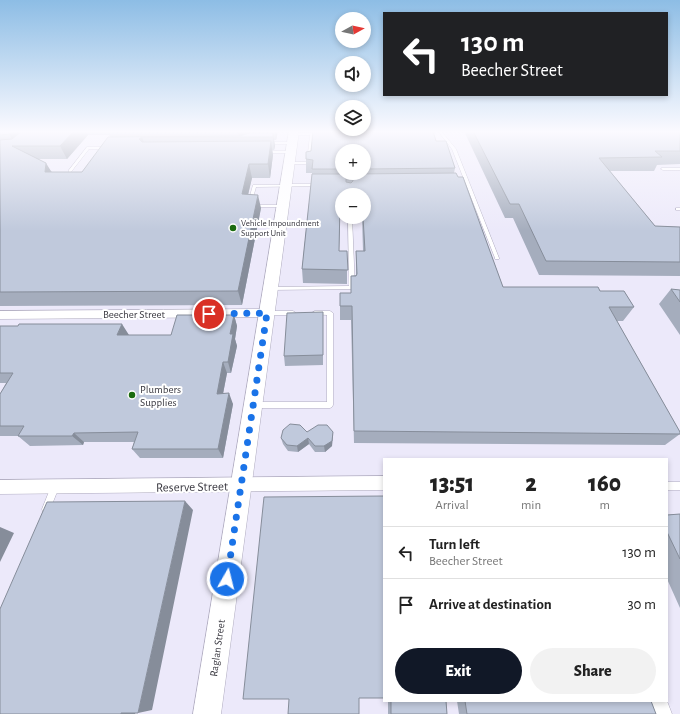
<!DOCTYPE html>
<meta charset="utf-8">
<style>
body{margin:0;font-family:"Alegreya Sans",sans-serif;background:#f2f2f2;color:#222;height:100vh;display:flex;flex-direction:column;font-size:15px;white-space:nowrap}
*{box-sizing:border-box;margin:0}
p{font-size:13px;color:#767676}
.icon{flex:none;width:22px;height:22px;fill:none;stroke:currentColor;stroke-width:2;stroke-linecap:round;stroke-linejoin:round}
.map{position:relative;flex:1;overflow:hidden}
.drawer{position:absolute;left:383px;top:458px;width:285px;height:244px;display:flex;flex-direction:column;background:#fff;border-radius:0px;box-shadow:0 2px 6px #0003}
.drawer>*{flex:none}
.top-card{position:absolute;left:383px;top:12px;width:285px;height:84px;border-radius:0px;box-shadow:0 2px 6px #0003;background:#202124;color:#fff;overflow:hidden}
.needle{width:26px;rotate:82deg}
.tools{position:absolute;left:335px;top:12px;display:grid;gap:8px}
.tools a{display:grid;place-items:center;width:36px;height:36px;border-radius:50%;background:#fff;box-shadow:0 2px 6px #0003;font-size:20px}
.pin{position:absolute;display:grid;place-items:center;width:34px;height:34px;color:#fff;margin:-17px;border:2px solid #fff;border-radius:50%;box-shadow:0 1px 4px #0007}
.me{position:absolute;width:44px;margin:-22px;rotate:8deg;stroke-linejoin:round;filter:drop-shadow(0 0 3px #0008)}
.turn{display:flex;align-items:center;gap:14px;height:84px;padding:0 12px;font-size:18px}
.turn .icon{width:52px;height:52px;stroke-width:2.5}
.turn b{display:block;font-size:28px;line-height:34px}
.eta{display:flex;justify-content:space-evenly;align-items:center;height:68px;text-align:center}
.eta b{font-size:24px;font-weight:800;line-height:28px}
.action{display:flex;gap:8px;margin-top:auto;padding:8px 12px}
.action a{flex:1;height:46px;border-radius:24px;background:#111827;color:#fff;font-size:16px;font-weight:800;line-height:46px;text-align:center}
.action a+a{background:#f2f2f2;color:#222}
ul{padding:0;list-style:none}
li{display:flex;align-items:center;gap:12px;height:52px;padding:0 12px;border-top:1px solid #e0e0e0}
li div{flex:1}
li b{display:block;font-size:15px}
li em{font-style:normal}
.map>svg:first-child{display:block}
.built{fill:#ece9fa;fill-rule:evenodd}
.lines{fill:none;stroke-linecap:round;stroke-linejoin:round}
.lane-casing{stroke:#afabbf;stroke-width:1}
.street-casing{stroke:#afabbf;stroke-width:1}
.secondary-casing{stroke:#afabbf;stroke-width:1}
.lane{fill:#fff;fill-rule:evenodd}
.street{fill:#fff;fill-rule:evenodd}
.secondary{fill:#fff;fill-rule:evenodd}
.wall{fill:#a5adbd;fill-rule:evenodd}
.shaded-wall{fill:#868d9a}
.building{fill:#c0c9dc;stroke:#868d9a}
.route{stroke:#1a73e8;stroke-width:7;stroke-dasharray:0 12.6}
.poi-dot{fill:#1a6b0f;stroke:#fff;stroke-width:1.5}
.labels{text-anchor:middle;stroke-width:4;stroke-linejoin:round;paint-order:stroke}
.far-poi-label{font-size:9px;fill:#3a3941;stroke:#fff;text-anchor:start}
.street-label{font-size:11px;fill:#3a3941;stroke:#fff}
.poi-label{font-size:11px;fill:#3a3941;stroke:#fff;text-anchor:start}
.near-street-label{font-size:13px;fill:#3a3941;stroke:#fff}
</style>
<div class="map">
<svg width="680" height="714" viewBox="0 0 680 714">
<rect width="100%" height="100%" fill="#f7f5fe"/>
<path class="built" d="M0,131H680V714H0ZM342,151H364V173H342ZM342,195H364V217H342ZM384,459H667V701H384Z"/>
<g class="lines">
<defs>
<path id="lane" d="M438,131H441L456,149L499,258V259H495V258L452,149Z
M294,133H312L314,134L310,164H289L287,163L289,162H307L310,135H293V133Z
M267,142H293L295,143L293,144H267Z
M87,147H108L110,148L108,149H89L71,172H69V170Z
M264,151H291L293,152L291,153H264Z
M662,168H680V170H663L661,169Z
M286,184H319L321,185L319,186L256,187L251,205H283L285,206L283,207H249L247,206L253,185H284Z
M676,208H680V210H676Z
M348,217H352L355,288L354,289L269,290L268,289L271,287L349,286Z
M267,311H293L296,313L293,315H267L264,313Z
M315,311H330L333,313V405L332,407L330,408H254L252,407L251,405L252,403L254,402H327V315L313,314L312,313Z
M667,482H680V490H667Z
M55,483L58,484L59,487L49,512L46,513L43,512L42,509L52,484Z"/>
<path id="street" d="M267,309L271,310L272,313L271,316L267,317L0,319V311Z
M384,476V490L0,494V480Z
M647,701H667L672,714H652Z"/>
<path id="secondary" d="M289,131H299L221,714H193Z"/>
</defs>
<use href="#lane" class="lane-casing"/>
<use href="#street" class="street-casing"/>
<use href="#secondary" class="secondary-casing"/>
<use href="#lane" class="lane"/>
<use href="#street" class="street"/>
<use href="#secondary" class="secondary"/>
</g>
<path class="wall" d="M0,131H252L251,133H253V131H278L276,140H274L275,146L274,150H272L273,155L270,178H252L248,194L261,208L242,305L0,306ZM88,135H109L110,137L82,172H52L38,159H67Z
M313,131H433L436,141H446L455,168L454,173H456L458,177H463L503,287H598L600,291H624L634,307L623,321H617L680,432V434L665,445L354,443L351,320H340V293H351V276L356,275V251H363L362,217H364V195H342V217H340L339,251H347V284L303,283L302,269L312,174V173H306V152L311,151ZM342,151H364V173H342Z
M464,131H680V164L657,165L654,171H610L655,226L680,227V276L539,275L513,218H505Z
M671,289L680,290V335L659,304Z
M234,315L237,326L235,339L237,346L231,373H227L223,394L233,404L223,458H140L132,449L134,442H84L83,445L30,446L18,436H0V394L6,383H0V326L129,335H171Z
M323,323V365L285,366L284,356Z
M307,432H333L332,446L325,452H315L309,444L298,452L288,451L283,444L281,438Z
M680,514V608L667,579V515Z
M388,701H446L447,714H388Z
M457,701H651L656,714H459Z"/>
<path class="shaded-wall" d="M0,131H35L16,146L9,134Z
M74,131H86L88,135L67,159L60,146Z
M240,131H252L249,137H239L238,132Z
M275,131H278L276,140Z
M273,133L275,146L274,150L273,137Z
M142,137L147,150L139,139Z
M271,141L273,155L270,178L268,164Z
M46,163L54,176L45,172Z
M249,164L252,178L245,208L242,194Z
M258,195L261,208L242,305L238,291Z
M234,315L237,326L235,339L237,346L231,373L228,362L230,334Z
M122,324L129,335H117Z
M223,362L227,373L221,404L217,394Z
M229,393L233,404L223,458L218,449Z
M333,432L332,446L325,452L324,446Z
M74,433L84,442L83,445L72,436Z
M308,438L309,444L298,452L297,446Z
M185,501L193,510L152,710L138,713Z
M0,527L14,533L0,562Z
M136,711L135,714H121V713Z"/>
<path class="building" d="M0,131H14L9,134L0,135Z
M22,131H74L60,146H12L46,163L45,172H82L108,137L240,136L249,133H273V137H142L139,139L142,142L271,141L268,164H249L242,194L258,195L238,291L0,292V140L12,139Z
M113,131H240L238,132H112Z
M313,131H433L436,141H446L455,168L364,169V151H342V169H312L313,160L306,159V152L311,151Z
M473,131H680V151H655L662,157L599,158L655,226L680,227V262L546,261L519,204H510Z
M456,173L458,177H463L503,287H598L600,291H624L634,307H609L680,432V434L354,431L352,306H340V293H351V276H356L357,274L356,251H365L363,217H364V195H342V203H340L339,251H347L348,270L302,269L312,174H346V182L351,183L353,181V174Z
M671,289L680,290V302Z
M323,312V355L284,356L287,313Z
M177,315H234L230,334H233L228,362H223L217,394L229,393L218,449H132L138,432L74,433L72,436H18L24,426H0V394L13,373H0V326H18L19,324H122L117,335H171Z
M290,424L300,425L307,432L318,425H327L333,432L332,441L324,446H315L308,438L297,446L287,445L281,438L283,430Z
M384,496V698H359V714H288L289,699H243L264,497Z
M185,501L138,713H121V714H0V609L47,502Z
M680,514V559L667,532V515Z
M391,701H446L447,714H391Z
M465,701H651L656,714H467Z"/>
<linearGradient id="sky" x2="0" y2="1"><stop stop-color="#8dbde5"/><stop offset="0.57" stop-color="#fbfaff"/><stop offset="1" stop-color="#fbfaff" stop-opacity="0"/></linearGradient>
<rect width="680" height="231" fill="url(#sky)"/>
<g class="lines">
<path class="route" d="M209,314L267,313L227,579"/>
</g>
<g class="poi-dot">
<circle cx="233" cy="228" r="4"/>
<circle cx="132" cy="395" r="4"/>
</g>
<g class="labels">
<g class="far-poi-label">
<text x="241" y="226">Vehicle Impoundment<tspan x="241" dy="10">Support Unit</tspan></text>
</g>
<g class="street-label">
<text x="134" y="318">Beecher Street</text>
<text transform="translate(217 648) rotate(-82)" y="4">Raglan Street</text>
</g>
<g class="poi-label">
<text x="140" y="393">Plumbers<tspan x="140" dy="13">Supplies</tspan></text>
</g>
<g class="near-street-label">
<text transform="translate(192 486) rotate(-1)" y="5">Reserve Street</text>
</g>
</g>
</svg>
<div class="tools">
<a><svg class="needle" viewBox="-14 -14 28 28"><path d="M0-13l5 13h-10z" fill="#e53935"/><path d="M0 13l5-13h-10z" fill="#767676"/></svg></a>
<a><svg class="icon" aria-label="sound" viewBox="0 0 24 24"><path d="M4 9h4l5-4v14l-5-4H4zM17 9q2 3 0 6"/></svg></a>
<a><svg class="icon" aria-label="layers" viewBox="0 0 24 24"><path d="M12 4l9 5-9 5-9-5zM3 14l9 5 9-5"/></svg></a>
<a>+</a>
<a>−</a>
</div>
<div class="pin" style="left:209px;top:314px;background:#d93025"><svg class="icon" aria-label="arrive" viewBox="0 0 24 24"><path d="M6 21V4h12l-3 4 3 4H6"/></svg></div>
<svg class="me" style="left:227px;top:579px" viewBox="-20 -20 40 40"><circle r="17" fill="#1a73e8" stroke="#fff" stroke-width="3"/><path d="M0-11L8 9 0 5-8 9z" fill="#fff"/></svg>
<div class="top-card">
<div class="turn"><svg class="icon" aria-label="left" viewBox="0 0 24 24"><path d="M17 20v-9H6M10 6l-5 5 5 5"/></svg><div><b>130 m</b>Beecher Street</div></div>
</div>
<section class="drawer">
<div class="eta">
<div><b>13:51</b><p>Arrival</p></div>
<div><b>2</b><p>min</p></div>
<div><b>160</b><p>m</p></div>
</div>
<ul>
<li><svg class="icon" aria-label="left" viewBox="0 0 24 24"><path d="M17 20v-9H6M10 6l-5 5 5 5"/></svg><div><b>Turn left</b><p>Beecher Street</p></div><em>130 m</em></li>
<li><svg class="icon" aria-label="arrive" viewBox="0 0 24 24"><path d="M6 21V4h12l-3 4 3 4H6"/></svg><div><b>Arrive at destination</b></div><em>30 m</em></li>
</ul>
<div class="action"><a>Exit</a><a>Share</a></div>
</section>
</div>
